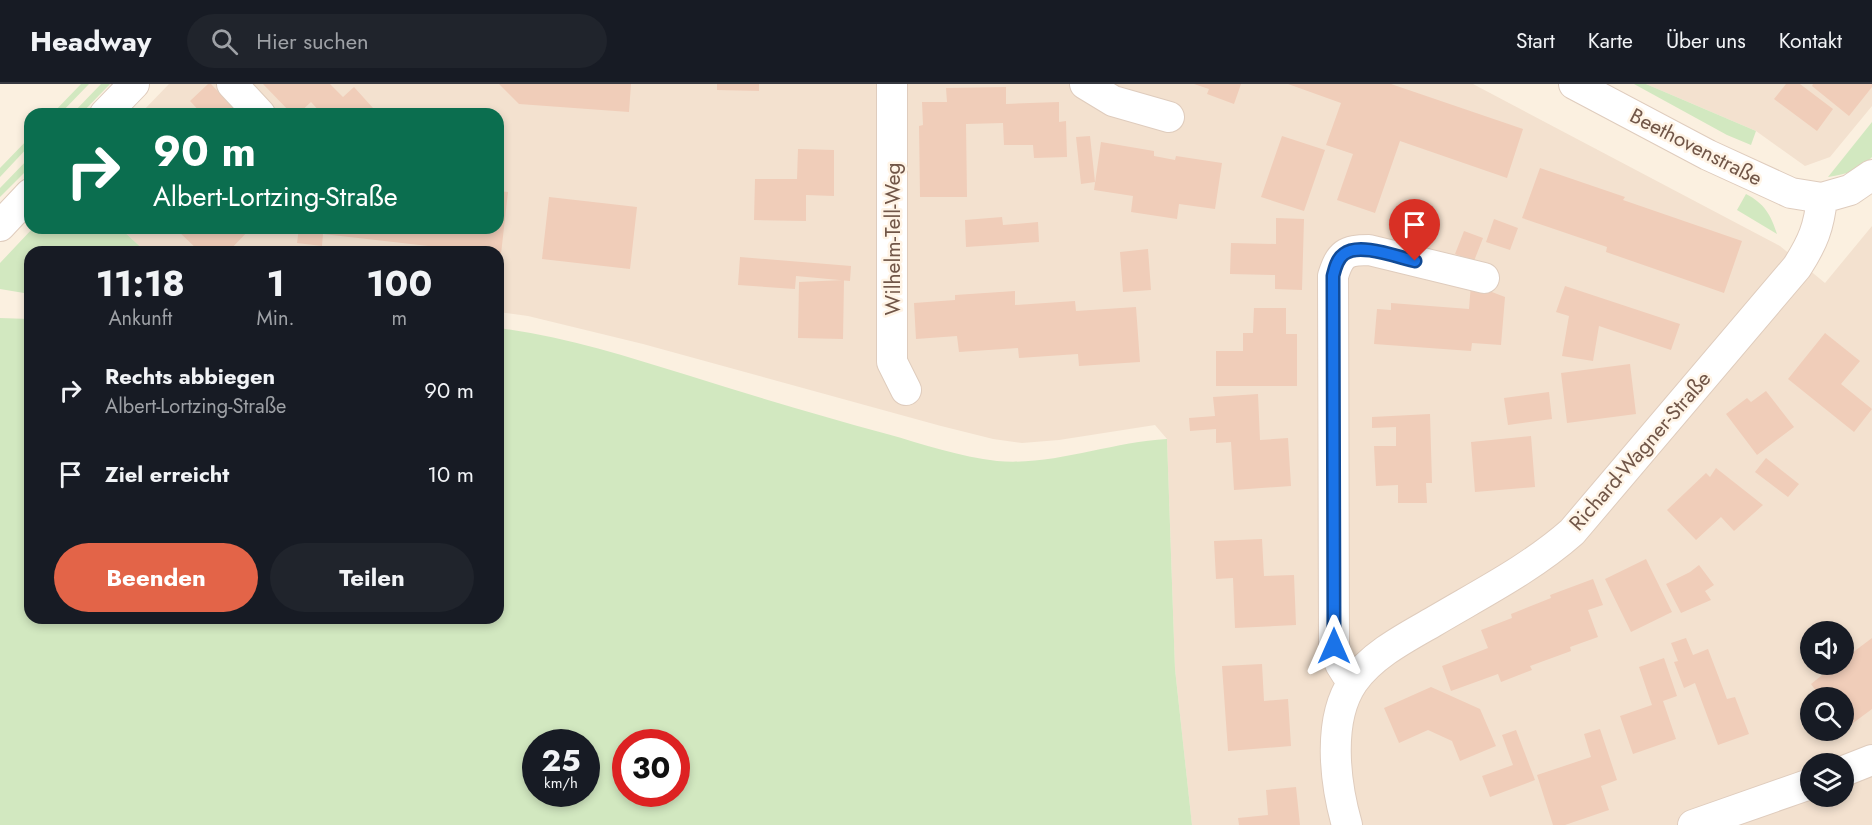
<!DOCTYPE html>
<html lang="de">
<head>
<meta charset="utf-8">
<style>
  body { margin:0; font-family:Jost,sans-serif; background:#20242c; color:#f1f3f6; height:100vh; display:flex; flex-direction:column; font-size:22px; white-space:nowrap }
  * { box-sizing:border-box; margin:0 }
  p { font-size:20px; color:#9ea1a6 }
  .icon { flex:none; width:33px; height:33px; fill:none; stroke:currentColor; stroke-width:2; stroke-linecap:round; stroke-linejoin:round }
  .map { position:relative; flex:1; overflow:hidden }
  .drawer { position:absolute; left:24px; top:162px; width:480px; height:378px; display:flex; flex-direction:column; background:#171b24; border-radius:18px; box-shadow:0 3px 9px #0003 }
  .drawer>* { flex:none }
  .top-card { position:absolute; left:24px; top:24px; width:480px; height:126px; border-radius:18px; box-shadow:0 3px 9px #0003; background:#0b6e4f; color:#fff; overflow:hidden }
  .controls { position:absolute; left:1800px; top:537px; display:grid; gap:12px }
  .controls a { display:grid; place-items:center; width:54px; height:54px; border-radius:50%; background:#171b24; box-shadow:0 3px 9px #0003; font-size:30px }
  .speed { position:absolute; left:522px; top:645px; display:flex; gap:12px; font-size:30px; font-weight:700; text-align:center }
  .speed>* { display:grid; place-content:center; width:78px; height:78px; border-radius:50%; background:#171b24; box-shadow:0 3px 9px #0003; line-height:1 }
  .speed small { font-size:15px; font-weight:400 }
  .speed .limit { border:9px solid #d22; background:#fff; color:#111 }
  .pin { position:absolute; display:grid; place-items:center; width:51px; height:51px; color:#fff; margin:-62px -26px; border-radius:50% 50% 50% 0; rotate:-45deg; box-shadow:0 0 6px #0007 }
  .pin .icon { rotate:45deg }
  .me { position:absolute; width:66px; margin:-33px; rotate:0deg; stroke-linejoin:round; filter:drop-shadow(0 0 4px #0008) }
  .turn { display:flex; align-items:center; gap:21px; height:126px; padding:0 30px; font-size:27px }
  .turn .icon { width:78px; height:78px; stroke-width:2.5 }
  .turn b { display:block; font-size:42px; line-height:51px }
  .eta { display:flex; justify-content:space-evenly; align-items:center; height:102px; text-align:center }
  .eta b { font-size:36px; font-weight:700; line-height:42px }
  .action { display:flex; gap:12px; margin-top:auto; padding:12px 30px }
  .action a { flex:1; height:69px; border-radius:36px; background:#e36448; color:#fff; font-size:24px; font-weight:700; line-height:69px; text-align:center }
  .action a+a { background:#20242c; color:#f1f3f6 }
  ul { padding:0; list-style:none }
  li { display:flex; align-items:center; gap:18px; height:84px; padding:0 30px }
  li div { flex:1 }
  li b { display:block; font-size:22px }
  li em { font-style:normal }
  header { display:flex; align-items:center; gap:36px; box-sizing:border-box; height:84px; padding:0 30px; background:#171b24; border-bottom:2px solid #363941 }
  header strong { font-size:28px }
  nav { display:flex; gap:33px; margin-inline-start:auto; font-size:21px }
  .search { width:420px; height:54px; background:#20242c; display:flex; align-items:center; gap:15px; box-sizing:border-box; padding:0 21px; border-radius:33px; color:#9ea1a6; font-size:22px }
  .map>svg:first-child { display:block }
</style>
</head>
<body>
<header>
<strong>Headway</strong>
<div class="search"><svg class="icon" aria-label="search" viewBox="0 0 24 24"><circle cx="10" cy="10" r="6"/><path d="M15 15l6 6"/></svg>Hier suchen</div>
<nav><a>Start</a><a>Karte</a><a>Über uns</a><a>Kontakt</a></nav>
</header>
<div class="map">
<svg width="1872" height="741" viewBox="0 0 1872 741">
  <rect width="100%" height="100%" fill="#fbf0e0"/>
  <path fill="#f3e1cf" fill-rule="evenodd" d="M169 0H1473L1780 162 1825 199 1872 142V741H1192L1175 585 1167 355 1155 341 1059 356 1022 359 993 355 941 342 643 260 528 232 498 228V168H146L120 144H498V30H140ZM1810 548H1844V580H1810ZM1810 614H1844V646H1810ZM1810 680H1844V712H1810Z
    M1646 0H1872V22L1830 73 1805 82 1756 47Z"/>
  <path fill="#d2e8c0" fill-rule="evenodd" d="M81 0H89L60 30H52Z
    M101 0H110L81 30H72Z
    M1634 0H1646L1756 47 1751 61 1727 51Z
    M1872 38V73C1861 86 1844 91 1828 93Z
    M30 53V61L0 93V84Z
    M30 73V83L0 113V104Z
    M1746 110C1764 119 1771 131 1777 150L1737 126Z
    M33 144H120L146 168H30V210L0 205V179Z
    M0 234 30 235V534H498V244C562 252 625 272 687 291 753 312 820 332 887 350 923 360 960 373 997 377 1054 382 1110 358 1167 355L1175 585 1192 741H0ZM536 658H586V710H536ZM626 658H676V710H626Z"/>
  <path fill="#f0cdb9" d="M208 0H211L239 30H202L190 17Z
    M263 0H330L343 13 354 3 373 24 367 30H322L311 18 298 30H292Z
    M499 0H631L629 28 519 20Z
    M717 0H759V7L717 6Z
    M1194 0H1241L1234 20 1207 10 1209 5Z
    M1288 0H1391L1523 45 1507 94 1400 57 1375 129 1337 116 1353 70 1326 61 1341 19Z
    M1786 0H1800L1833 25 1817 47 1774 15Z
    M1813 0H1872V3L1849 32 1812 2Z
    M1006 3V20L1059 18V38L1066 37 1067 73 1034 74 1033 61H1004L1003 39 966 40 967 113H920L919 42 923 41 922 18H947L946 4Z
    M1090 52 1095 98 1081 100 1076 53Z
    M1282 52 1325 66 1304 127 1261 113Z
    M1101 58 1154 67V72L1175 76 1176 72 1222 79 1215 125 1179 120 1177 135 1131 128 1133 112 1094 106Z
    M798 65 834 66V112L806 111V137L754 136 755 95H797Z
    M1540 84 1625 113 1623 116 1742 157 1724 209 1606 168 1607 163 1522 134Z
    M498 107 508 108 501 170H498V168H481L323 150 322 162 297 159 299 144H498Z
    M549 113 637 123 630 185 542 175Z
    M1002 133 1003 141 1038 138 1039 158 966 163 965 136Z
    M1276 134 1304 135 1302 206 1275 205V191L1230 190 1231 159 1276 160Z
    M1494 135 1518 144 1510 166 1486 158Z
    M175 144H251L228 168H200Z
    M1464 147 1483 154 1474 177 1455 170Z
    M1148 165 1151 206 1123 208 1120 168Z
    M740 173 851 182 850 197 796 192 795 205 738 201Z
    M844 196 843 255 798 254 799 198Z
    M1471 200 1505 213 1501 261 1472 259 1471 267 1374 260 1377 225 1391 226V219L1469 225Z
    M1565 202 1680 240 1671 266 1599 242 1593 277 1562 272 1569 232 1556 228Z
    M1015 207V221L1075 217 1076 227 1136 223 1140 278 1079 282 1078 270 1019 274 1018 264 959 268 957 252 916 255 914 219 955 216V211Z
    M1254 224H1286V250H1297V302H1216V267H1243V249H1253Z
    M1825 249 1860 277 1841 300 1872 325 1854 348 1788 295Z
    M1630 280 1636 330 1567 339 1561 289Z
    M1766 307 1794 343 1757 371 1726 330 1747 314 1751 318Z
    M1549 308 1552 335 1508 341 1504 314Z
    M1258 310 1260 356 1288 354 1291 402 1234 406 1231 358 1216 359V345L1190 347 1189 334 1215 332 1213 313Z
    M1430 330 1432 399H1426L1427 419H1398V401L1376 402 1374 362H1396V343L1372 344V333Z
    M1531 352 1535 403 1475 408 1471 358Z
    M1766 374 1799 400 1788 413 1755 388Z
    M1716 384 1763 421 1734 447 1721 433 1696 456 1667 426 1706 389 1710 393Z
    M1262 455 1264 492 1294 491 1296 541 1235 544 1233 494 1216 495 1214 457Z
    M1646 475 1672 528 1631 548 1605 495Z
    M1699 481 1714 501 1705 507 1711 516 1681 529 1666 500 1690 488Z
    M1593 495 1603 521 1588 526 1598 553 1570 563 1571 567 1530 582 1532 586 1501 598 1498 590 1451 607 1442 582 1488 564 1481 546 1512 534 1511 530 1551 514 1550 511Z
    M1686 554 1693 571 1708 565 1727 615 1735 613 1749 650 1718 661 1695 599 1684 604 1674 578 1678 577 1671 559Z
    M1872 554V625L1845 645 1844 643V614H1821L1811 600 1836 580H1844V575Z
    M1664 574 1677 612 1663 617 1676 655 1633 670 1620 632 1652 621 1639 583Z
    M1262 580 1264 617 1288 615 1291 662 1228 667 1222 582Z
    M1431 603 1480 625 1496 662 1460 677 1452 657 1428 646 1399 659 1384 624Z
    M1600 645 1617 696 1601 702 1609 726 1565 741H1553L1537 691 1591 673 1584 650Z
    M1516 646 1535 696 1490 713 1482 692 1513 681 1502 651Z
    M1296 703 1300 741H1239L1238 734 1268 731 1266 706Z"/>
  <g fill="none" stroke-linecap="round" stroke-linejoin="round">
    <g stroke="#dfccbd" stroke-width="32">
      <path id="minor" d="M232 0 260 30
        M892 0V278L906 306
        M1085 0 1113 17 1169 33
        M1574 0 1708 71 1791 109 1822 114 1850 106 1872 91
        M105 30 134 0
        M0 142 30 110
        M1353 598C1343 587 1337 577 1334 563L1333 192C1340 170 1345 166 1369 166L1484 194
        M1844 687 1872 676
        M1347 741C1335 699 1327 636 1353 598 1372 571 1405 554 1433 538 1480 510 1530 485 1572 448L1797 183C1813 158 1819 143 1822 114
        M1693 741 1810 700"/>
    </g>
    <use href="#minor" stroke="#fff" stroke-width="30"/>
  </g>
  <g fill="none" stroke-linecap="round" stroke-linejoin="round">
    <g stroke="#114b97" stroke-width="15">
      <path id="route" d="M1334 562 1333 192C1335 184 1337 175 1344 170 1359 158 1397 173 1415 177"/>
    </g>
    <use href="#route" stroke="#1a73e8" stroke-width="10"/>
  </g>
  <g text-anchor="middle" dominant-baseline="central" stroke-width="5" stroke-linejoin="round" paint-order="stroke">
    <g font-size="21" fill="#715648" stroke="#fff4e6">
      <text transform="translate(1696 63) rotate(27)">Beethovenstraße</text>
      <text transform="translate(893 155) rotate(-90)">Wilhelm-Tell-Weg</text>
      <text transform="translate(1640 367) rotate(-49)">Richard-Wagner-Straße</text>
    </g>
  </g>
</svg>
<div class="controls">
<a><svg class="icon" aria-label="sound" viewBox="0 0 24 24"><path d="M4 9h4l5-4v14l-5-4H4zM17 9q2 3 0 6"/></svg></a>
<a><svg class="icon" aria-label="search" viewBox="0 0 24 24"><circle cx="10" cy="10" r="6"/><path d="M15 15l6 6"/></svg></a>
<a><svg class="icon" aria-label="layers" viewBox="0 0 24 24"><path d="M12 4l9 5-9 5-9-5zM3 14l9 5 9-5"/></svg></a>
</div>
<div class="speed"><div>25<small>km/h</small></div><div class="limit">30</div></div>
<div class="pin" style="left:1415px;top:177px;background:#d93025"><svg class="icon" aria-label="arrive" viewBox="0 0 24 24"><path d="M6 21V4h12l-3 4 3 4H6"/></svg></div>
<svg class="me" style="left:1334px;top:562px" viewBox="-20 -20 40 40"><path d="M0-17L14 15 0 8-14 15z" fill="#1a73e8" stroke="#fff" stroke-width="4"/></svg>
<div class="top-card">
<div class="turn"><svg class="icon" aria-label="right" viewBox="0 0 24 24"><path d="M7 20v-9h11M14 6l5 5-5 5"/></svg><div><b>90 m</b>Albert-Lortzing-Straße</div></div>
</div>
<section class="drawer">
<div class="eta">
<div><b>11:18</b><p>Ankunft</p></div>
<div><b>1</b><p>Min.</p></div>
<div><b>100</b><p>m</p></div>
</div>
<ul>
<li><svg class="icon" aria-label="right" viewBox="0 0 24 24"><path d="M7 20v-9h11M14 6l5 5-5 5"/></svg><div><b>Rechts abbiegen</b><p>Albert-Lortzing-Straße</p></div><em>90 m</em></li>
<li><svg class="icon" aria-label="arrive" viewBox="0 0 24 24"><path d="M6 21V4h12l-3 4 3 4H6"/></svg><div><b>Ziel erreicht</b></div><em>10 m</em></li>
</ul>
<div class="action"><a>Beenden</a><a>Teilen</a></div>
</section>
</div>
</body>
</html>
